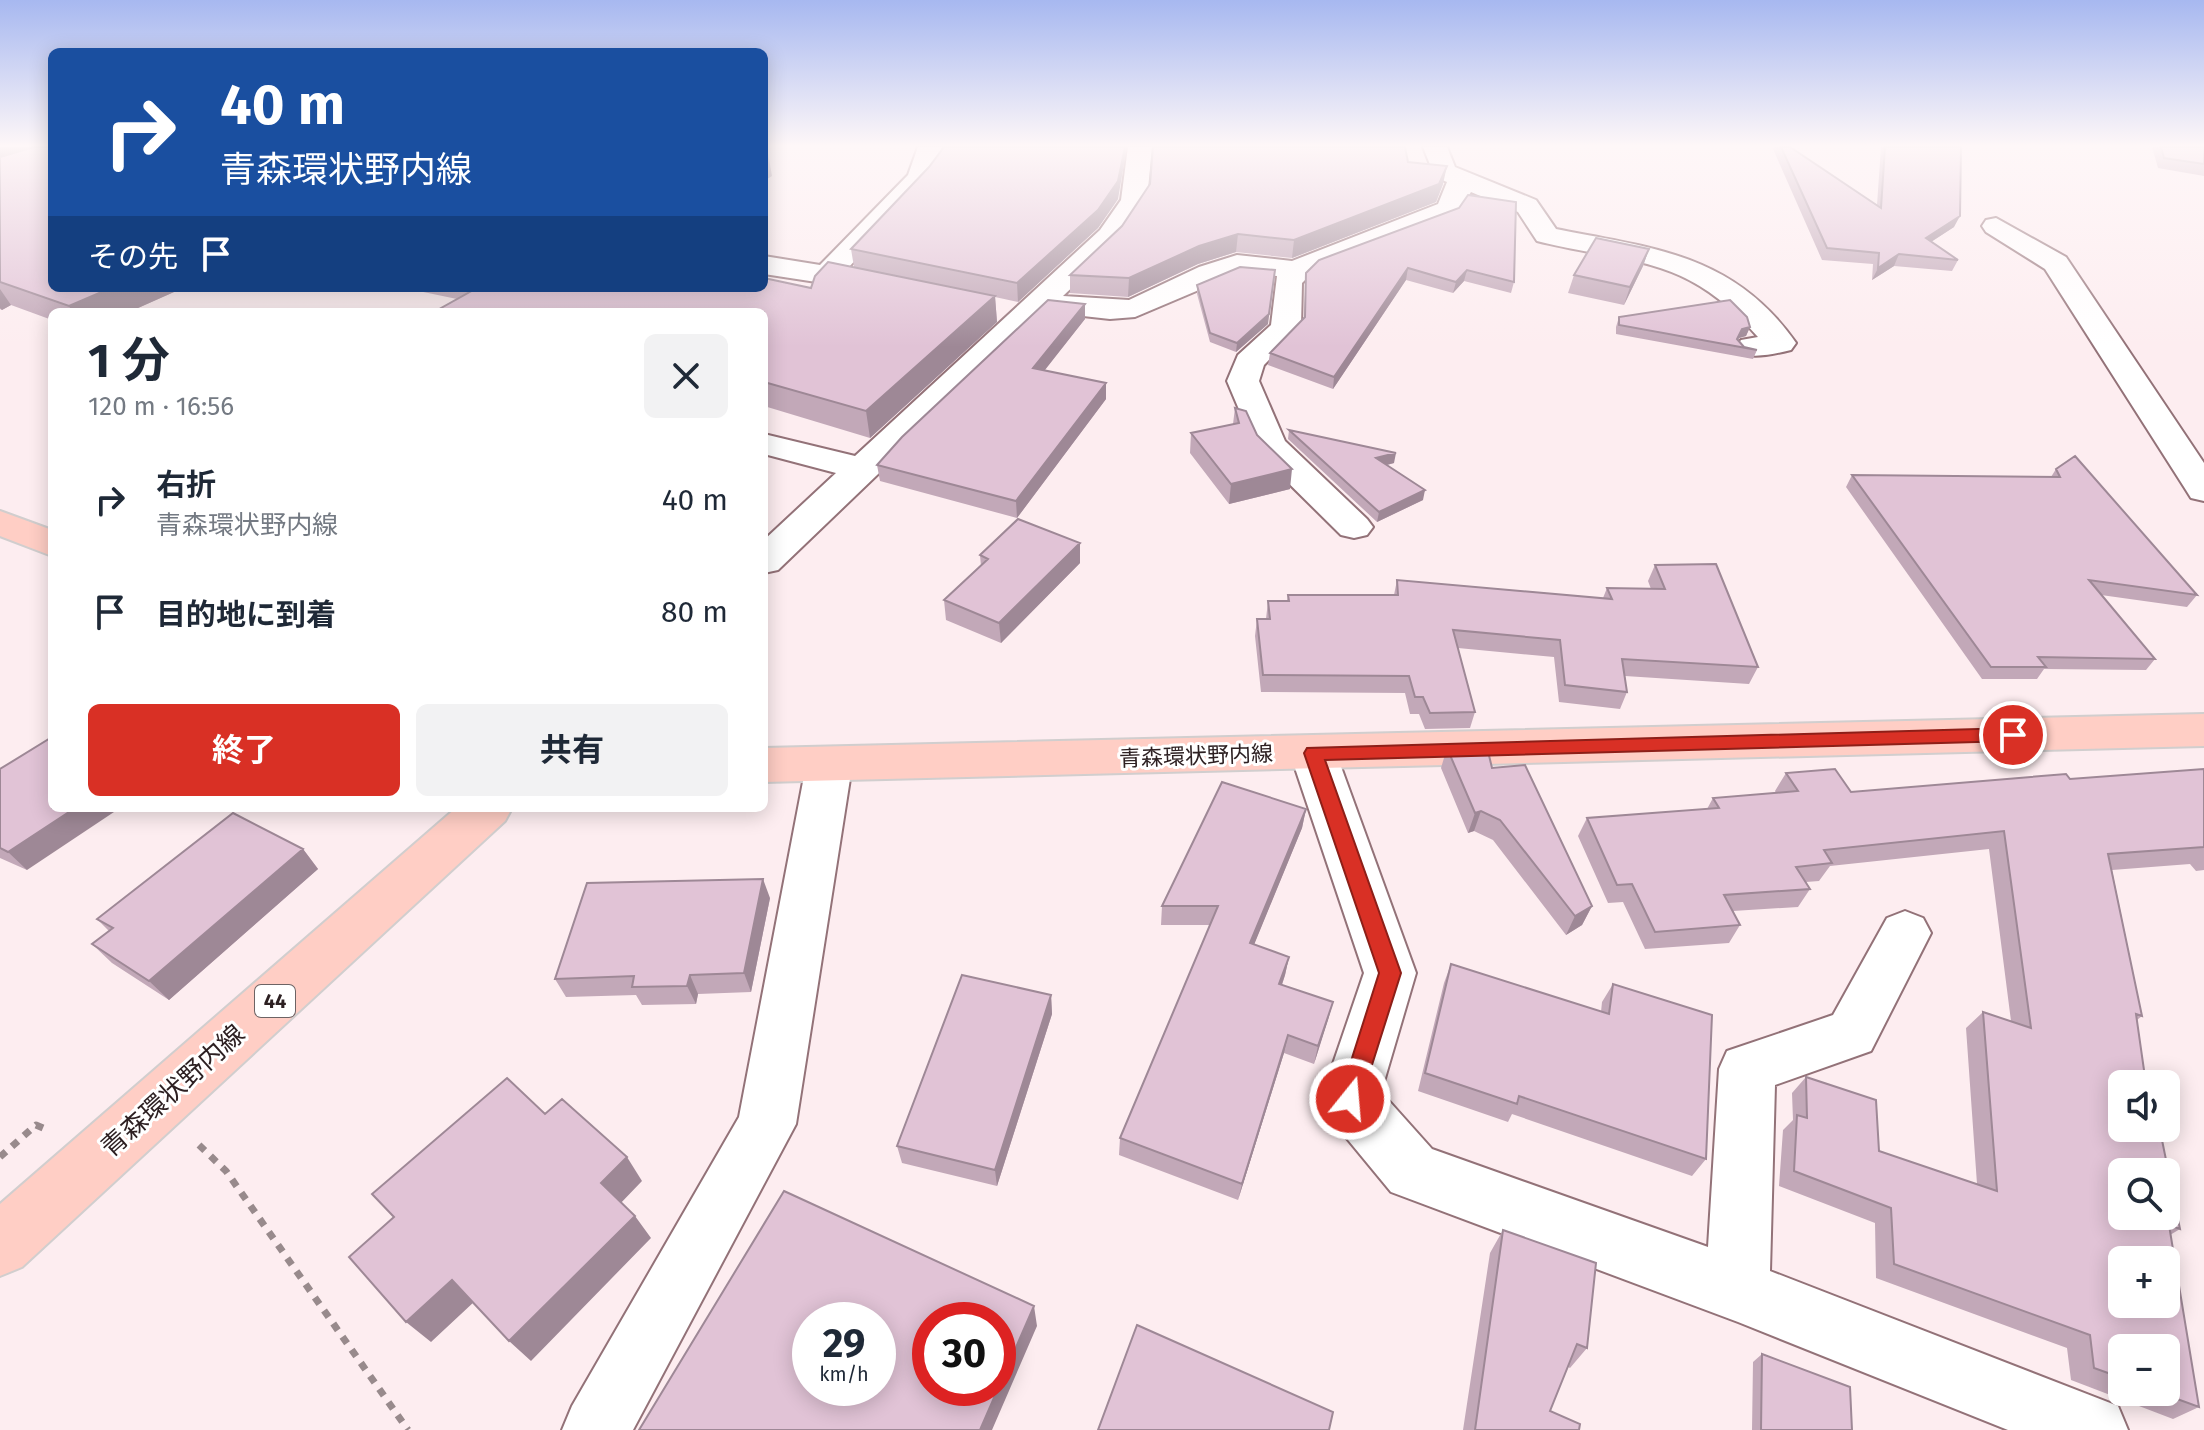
<!DOCTYPE html>
<html lang="ja">
<head>
<meta charset="utf-8">
<style>
  body { margin:0; font-family:"Fira Sans","Noto Sans JP",sans-serif; background:#f2f2f3; color:#1f2937; height:100vh; display:flex; flex-direction:column; font-size:30px; white-space:nowrap }
  * { box-sizing:border-box; margin:0 }
  p { font-size:26px; color:#747a83 }
  .icon { flex:none; width:44px; height:44px; fill:none; stroke:currentColor; stroke-width:2; stroke-linecap:round; stroke-linejoin:round }
  .map { position:relative; flex:1; overflow:hidden }
  .side { position:absolute; left:48px; top:308px; width:720px; height:504px; display:flex; flex-direction:column; background:#fff; border-radius:12px; box-shadow:0 4px 20px #0003 }
  .side>* { flex:none }
  .guide { position:absolute; left:48px; top:48px; width:720px; height:244px; border-radius:12px; box-shadow:0 4px 20px #0003; background:#1a4fa0; color:#fff; overflow:hidden }
  .fabs { position:absolute; left:2108px; top:1070px; display:grid; gap:16px }
  .fabs a { display:grid; place-items:center; width:72px; height:72px; border-radius:12px; background:#fff; box-shadow:0 4px 20px #0003; font-size:40px }
  .speed { position:absolute; left:792px; top:1302px; display:flex; gap:16px; font-size:40px; font-weight:700; text-align:center }
  .speed>* { display:grid; place-content:center; width:104px; height:104px; border-radius:50%; background:#fff; box-shadow:0 4px 20px #0003; line-height:1 }
  .speed small { font-size:20px; font-weight:400 }
  .speed .limit { border:12px solid #d22; background:#fff; color:#111 }
  .pin { position:absolute; display:grid; place-items:center; width:68px; height:68px; color:#fff; margin:-34px; border:4px solid #fff; border-radius:50%; box-shadow:0 2px 8px #0007 }
  .me { position:absolute; width:88px; margin:-44px; rotate:17deg; stroke-linejoin:round; filter:drop-shadow(0 0 6px #0008) }
  .turn { display:flex; align-items:center; gap:28px; height:168px; padding:0 40px; font-size:36px }
  .turn .icon { width:104px; height:104px; stroke-width:2.5 }
  .turn b { display:block; font-size:56px; line-height:68px }
  .then { display:flex; align-items:center; height:76px; padding:0 40px; background:#0003; gap:16px; font-size:30px }
  .round { display:grid; place-items:center; flex:none; width:84px; height:84px; border-radius:12px; background:#f2f2f3 }
  .summary { display:flex; align-items:center; justify-content:space-between; height:136px; padding:0 40px }
  h1 { font-size:48px; font-weight:700; line-height:60px }
  .primary-button { display:flex; gap:16px; margin-top:auto; padding:16px 40px }
  .primary-button a { flex:1; height:92px; border-radius:12px; background:#d93025; color:#fff; font-size:32px; font-weight:700; line-height:92px; text-align:center }
  .primary-button a+a { background:#f2f2f3; color:#1f2937 }
  ul { padding:0; list-style:none }
  li { display:flex; align-items:center; gap:24px; height:112px; padding:0 40px }
  li div { flex:1 }
  li b { display:block; font-size:30px }
  li em { font-style:normal }
  .map>svg:first-child { display:block }
</style>
</head>
<body>
<div class="map">
<svg width="2204" height="1430" viewBox="0 0 2204 1430">
  <rect width="100%" height="100%" fill="#fdedf0"/>
  <g fill="none" stroke-linecap="round" stroke-linejoin="round">
    <g stroke="#937278" stroke-width="4">
      <path id="minor" d="M918 147H942L929 182 847 269 885 276 889 282 885 288 875 291 764 274V256L820 265 908 175Z
        M1128 147H1152L1147 200 1120 242 1063 296 1129 300 1199 267 1237 255 1292 261 1438 204 1447 182 1435 177 1423 147H1447L1455 167 1536 200 1556 229C1653 248 1734 254 1796 343L1791 350C1775 354 1757 358 1741 354L1736 347 1741 340 1758 337C1686 254 1634 265 1537 241L1518 212 1471 192 1456 216 1316 269 1302 283 1301 327 1264 365 1259 381 1285 441 1367 519 1373 527 1367 535 1354 538 1341 535 1257 452 1227 381 1238 355 1271 325 1277 276 1239 273 1135 317 1110 319 1047 312 778 570 764 573V540L836 473 764 454V434L855 456 1100 230 1121 200Z
        M1996 218 2066 257 2204 463V501L2191 498 2186 490 2045 269 1986 232 1982 226 1986 220Z
        M1313 736 1329 741 1336 753 1416 973 1381 1092 1432 1149 1708 1247 1719 1069 1727 1051 1833 1015 1887 918 1905 911 1923 918 1931 933 1871 1051 1775 1085 1770 1271 2118 1406 2128 1430H2008L1738 1322 1391 1192 1330 1118 1321 1099 1364 973 1290 753 1297 741Z
        M829 749 845 754 852 766 796 1124 633 1430H562L572 1406 739 1117 806 766 813 754Z"/>
    </g>
    <g stroke="#d1cece" stroke-width="4">
      <path id="major" d="M0 511 52 530V556L0 536Z
        M2204 714V746L764 782V748Z
        M456 808H512L505 821 22 1267 0 1276V1204Z"/>
    </g>
    <path stroke="#988a8c" stroke-width="7" stroke-dasharray="8 8" stroke-linecap="butt" d="M199 1145 226 1171 408 1430
      M0 1157 36 1125 43 1128"/>
    <use href="#minor" fill="#fff" fill-rule="evenodd"/>
    <use href="#major" fill="#ffcec5" fill-rule="evenodd"/>
  </g>
  <path fill="#c2a8b8" fill-rule="evenodd" d="M0 147 52 288H183L129 312H52V320L11 305 2 310 0 309Z
    M1774 147H1790L1877 205 1881 147H1961L1954 227 1931 242 1958 260 1952 271 1894 266 1872 280 1873 264 1822 260 1773 149Z
    M2152 147H2204V176L2158 168Z
    M1408 162 1443 184 1436 202 1292 258 1236 252 1198 264 1128 297 1070 293V275L1122 226 1150 184Z
    M1118 199 1098 228 1018 302 995 297 997 322 870 438 764 406V312L457 299 404 288H811L854 267 851 249Z
    M1459 208 1514 282 1511 293 1464 281 1453 293 1406 280 1333 389 1268 365 1270 353 1304 318 1306 273Z
    M1649 249 1643 266 1624 305 1568 293 1574 275Z
    M1197 285 1268 324 1236 352 1210 342 1197 294Z
    M1085 304V319L1044 370 1106 383V399L1017 518 880 481 877 465Z
    M1619 317 1750 327 1746 336 1739 338 1738 340 1744 347 1757 350 1753 359 1616 334V327Z
    M1235 408 1257 435 1290 489 1229 504 1190 453 1191 433 1233 424Z
    M1289 430 1394 463 1387 465 1423 500 1377 522 1288 439Z
    M2056 469 2197 595 2187 607 2101 595 2155 659 2146 670 2044 669 2037 679H1982L1846 487 1852 475 2051 477Z
    M1080 543V563L1001 643 946 620 944 600 981 566 980 555Z
    M1655 565 1758 667 1749 684 1625 676 1627 692 1620 709 1559 702 1554 657 1458 648 1475 712 1470 728 1425 729 1419 714H1410L1405 693 1261 692 1255 636 1257 619H1266L1268 601H1287L1288 595H1394L1397 580 1603 598 1607 588 1651 589 1648 581Z
    M1447 748 1492 768 1592 906 1582 925 1566 935 1493 840 1474 831 1468 833 1441 768Z
    M0 769 27 870 0 858Z
    M2204 769V870L2196 871 2190 864 2112 870 2142 1016 2137 1020 2154 1137 2180 1229 2170 1235 2199 1407 2173 1419 2071 1380 2067 1348 1876 1278 1875 1223 1779 1186 1783 1130 1793 1120 1792 1093 1806 1077 1879 1151 1977 1184 1966 1028 1983 1012 2011 1021 1989 849 1830 866 1819 881 1806 882 1810 889 1798 907 1733 911 1740 925 1729 943 1645 949 1623 902 1608 903 1578 836 1587 818 1707 809 1713 798 1776 793 1775 791 1786 773 1851 792 2070 779ZM2122 1348 2166 1392H2122Z
    M1306 809 1302 828 1254 944 1289 957 1285 975 1282 985 1333 1002 1314 1064 1284 1053 1238 1200 1119 1155 1120 1138 1210 925H1161L1162 906Z
    M303 849 318 869 169 1000 112 963 92 944 109 931 97 919Z
    M770 898 751 992 698 994 696 1004 642 1005 636 995 566 997 555 979Z
    M1451 964 1601 1012 1602 1002 1613 984 1706 1159 1692 1176 1512 1114 1508 1122 1418 1091 1444 983Z
    M1051 995 1052 1014 997 1186 902 1163 897 1146Z
    M1503 1230 1587 1348 1570 1368 1568 1367 1550 1411 1579 1430H1463L1490 1253Z
    M1762 1354 1852 1430H1752L1753 1362Z"/>
  <path fill="#9e8896" d="M0 147H52L0 163Z
    M1125 147H1127L1118 199 1098 228 1018 302 1017 283Z
    M768 153 772 176 764 181V155Z
    M1447 166 1443 184 1436 202 1292 258 1294 240Z
    M1960 216 1954 227 1920 249 1926 238Z
    M1238 234 1236 252 1198 264 1128 297 1129 278 1199 246Z
    M1649 249 1643 266 1624 305 1630 287Z
    M1899 254 1894 266 1872 280 1878 268Z
    M1408 268 1406 280 1333 389 1334 377Z
    M1275 270 1268 324 1236 352 1237 343Z
    M1467 270 1464 281 1453 293 1456 282Z
    M111 288H183L129 312H72L69 306Z
    M0 289 11 305 2 310 0 308Z
    M995 296 997 322 870 438 866 411Z
    M1085 304V319L1034 384 1033 368Z
    M1750 327 1746 336 1739 338 1734 349 1742 329Z
    M1106 383V399L1017 518 1016 501Z
    M1396 453 1394 463 1374 468 1376 458Z
    M1292 469 1290 489 1229 504 1231 484Z
    M1425 490 1423 500 1377 522 1379 512Z
    M1080 543V563L1001 643 999 623Z
    M75 808H120L27 870 8 852Z
    M1306 809 1302 828 1247 962 1250 943Z
    M1481 811 1474 831 1468 833 1475 813Z
    M303 849 318 869 169 1000 149 981Z
    M763 879 770 898 751 992 744 973Z
    M1592 906 1582 925 1566 935 1575 916Z
    M1289 957 1285 975 1276 1002 1279 984Z
    M690 975 698 994 696 1004 687 986Z
    M1051 995 1052 1014 997 1186 995 1170Z
    M1333 1002 1328 1020 1314 1064 1318 1046Z
    M1288 1035 1284 1053 1238 1200 1242 1184Z
    M627 1157 642 1181 617 1207 601 1183Z
    M635 1216 651 1238 531 1361 509 1341Z
    M452 1280 475 1301 431 1342 406 1322Z
    M1034 1306 1037 1326 992 1430H980Z"/>
  <path fill="#e1c3d6" stroke="#9e8896" stroke-width="2" fill-rule="evenodd" d="M34 147H52V288H111L69 306 0 282V157Z
    M944 147H1125L1118 181 1098 210 1017 283 851 249 929 167Z
    M1153 147H1405L1408 162 1447 166 1439 184 1294 240 1238 234 1199 246 1129 278 1070 275 1122 226 1150 184Z
    M1781 147H1790L1881 208 1885 147H1961L1960 216 1926 238 1958 260 1899 254 1878 268 1879 253 1827 248Z
    M2161 147H2204V164L2164 158Z
    M1468 195 1516 202 1514 282 1467 270 1456 282 1408 268 1334 377 1270 353 1305 317 1306 273 1319 260 1459 208Z
    M1596 238 1649 249 1630 287 1574 275Z
    M828 262 995 296 866 411 764 382V312H434L477 288H764V278L811 288 815 276Z
    M1240 267 1275 270 1269 314 1237 343 1210 333 1197 285Z
    M1048 300 1085 304 1033 368 1106 383 1016 501 877 465 902 437Z
    M1730 300 1747 317 1750 327 1742 329 1737 339 1744 347 1757 350 1619 325V317Z
    M1235 408 1246 411 1257 435 1292 469 1231 484 1191 433 1239 423Z
    M1289 430 1396 453 1376 458 1425 490 1379 512Z
    M2075 456 2197 595 2089 580 2155 659 2038 657 2046 667H1991L1852 475 2060 477 2056 469Z
    M1018 519 1080 543 999 623 944 600 988 559 980 555Z
    M1716 564 1758 667 1622 659 1627 692 1565 685 1560 640 1453 630 1475 712 1430 713 1423 697H1415L1409 676 1263 675 1257 619H1270L1268 601H1289L1288 595H1398L1397 580 1612 599 1607 588 1665 589 1655 565Z
    M52 737V808H75L8 852 0 848V769Z
    M1487 747 1492 768 1525 765 1592 906 1575 916 1500 820 1481 811 1475 813 1447 748Z
    M1835 769 1851 792 2066 774 2070 779 2204 769V847L2108 854 2142 1016 2136 1014 2146 1084H2122V1128H2152L2154 1137 2162 1140 2180 1229 2169 1225 2199 1407 2158 1392H2166V1348H2122V1378L2094 1368 2090 1335 1894 1264 1891 1208 1794 1171 1797 1115 1807 1118 1806 1077 1876 1100 1879 1151 1997 1191 1983 1012 2031 1028 2004 831 1824 850 1832 863 1796 867 1810 889 1724 895 1740 925 1655 932 1632 884 1617 885 1587 818 1719 808 1713 798 1798 791 1786 773ZM2122 1172H2166V1216H2122ZM2122 1260H2166V1304H2122Z
    M1222 782 1306 809 1250 943 1289 957 1279 984 1333 1002 1318 1046 1288 1035 1242 1184 1120 1138 1218 906H1162Z
    M233 813 303 849 149 981 92 944 113 928 97 919Z
    M763 879 744 973 690 975 687 986 632 987 634 976 555 979 587 883Z
    M1451 964 1609 1014 1613 984 1712 1015 1706 1159 1519 1096 1517 1104 1425 1073Z
    M962 975 1051 995 995 1170 897 1146Z
    M507 1078 545 1114 562 1099 627 1157 601 1183 635 1216 509 1341 452 1280 406 1322 349 1257 394 1217 372 1194Z
    M784 1191 1034 1306 980 1430H639ZM810 1320H878V1388H810ZM930 1320H998V1388H930Z
    M1503 1230 1596 1263 1587 1348 1577 1344 1550 1411 1580 1424 1579 1430H1475Z
    M1137 1325 1333 1412 1329 1430H1098Z
    M1762 1354 1850 1387 1852 1430H1761Z"/>
  <linearGradient id="sky" x2="0" y2="1"><stop stop-color="#a7b8f0"/><stop offset="0.42" stop-color="#fef7f8"/><stop offset="1" stop-color="#fef7f8" stop-opacity="0"/></linearGradient>
  <rect width="2204" height="347" fill="url(#sky)"/>
  <path fill="#d93025" stroke="#8d1f18" stroke-width="2" d="M2013 728 2022 735 2013 741 1325 760 1401 973 1359 1106 1350 1110 1342 1106 1339 1099 1379 973 1304 753 1307 748Z"/>
  <g text-anchor="middle" dominant-baseline="central" stroke-width="6" stroke-linejoin="round" paint-order="stroke">
    <rect fill="#fff" stroke="#6c6364" stroke-width="2" x="255" y="985" width="40" height="32" rx="6"/>
    <g font-size="20" font-weight="bold" fill="#2d2022">
      <text x="275" y="1001">44</text>
    </g>
    <g font-size="22" fill="#2d2022" stroke="#fff">
      <text transform="translate(1196 756) rotate(-2)">青森環状野内線</text>
    </g>
    <g font-size="26" fill="#2d2022" stroke="#fff">
      <text transform="translate(173 1091) rotate(-42)">青森環状野内線</text>
    </g>
  </g>
</svg>
<div class="fabs">
<a><svg class="icon" aria-label="sound" viewBox="0 0 24 24"><path d="M4 9h4l5-4v14l-5-4H4zM17 9q2 3 0 6"/></svg></a>
<a><svg class="icon" aria-label="search" viewBox="0 0 24 24"><circle cx="10" cy="10" r="6"/><path d="M15 15l6 6"/></svg></a>
<a>+</a>
<a>−</a>
</div>
<div class="speed"><div>29<small>km/h</small></div><div class="limit">30</div></div>
<div class="pin" style="left:2013px;top:735px;background:#d93025"><svg class="icon" aria-label="arrive" viewBox="0 0 24 24"><path d="M6 21V4h12l-3 4 3 4H6"/></svg></div>
<svg class="me" style="left:1350px;top:1099px" viewBox="-20 -20 40 40"><circle r="17" fill="#d93025" stroke="#fff" stroke-width="3"/><path d="M0-11L8 9 0 5-8 9z" fill="#fff"/></svg>
<div class="guide">
<div class="turn"><svg class="icon" aria-label="right" viewBox="0 0 24 24"><path d="M7 20v-9h11M14 6l5 5-5 5"/></svg><div><b>40 m</b>青森環状野内線</div></div>
<div class="then">その先<svg class="icon" aria-label="arrive" viewBox="0 0 24 24"><path d="M6 21V4h12l-3 4 3 4H6"/></svg></div>
</div>
<section class="side">
<div class="summary"><div><h1>1 分</h1><p>120 m · 16:56</p></div><a class="round"><svg class="icon" aria-label="close" viewBox="0 0 24 24"><path d="M6 6l12 12M18 6L6 18"/></svg></a></div>
<ul>
<li><svg class="icon" aria-label="right" viewBox="0 0 24 24"><path d="M7 20v-9h11M14 6l5 5-5 5"/></svg><div><b>右折</b><p>青森環状野内線</p></div><em>40 m</em></li>
<li><svg class="icon" aria-label="arrive" viewBox="0 0 24 24"><path d="M6 21V4h12l-3 4 3 4H6"/></svg><div><b>目的地に到着</b></div><em>80 m</em></li>
</ul>
<div class="primary-button"><a>終了</a><a>共有</a></div>
</section>
</div>
</body>
</html>
